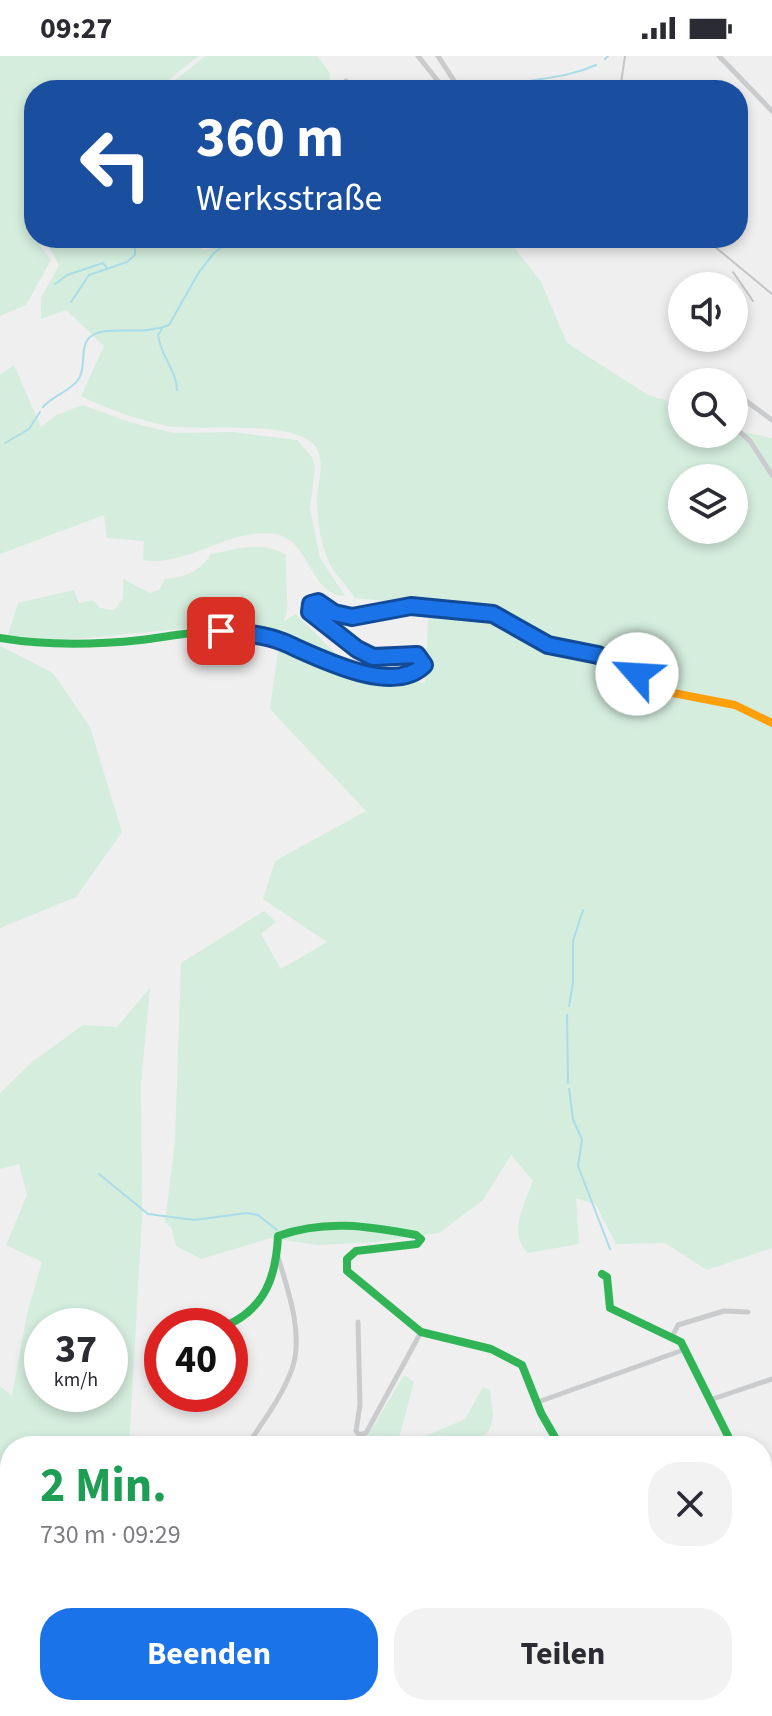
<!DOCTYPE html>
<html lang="de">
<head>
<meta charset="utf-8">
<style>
  body { margin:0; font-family:"Source Sans 3",sans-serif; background:#f2f2f3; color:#2b2b33; height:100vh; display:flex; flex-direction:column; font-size:30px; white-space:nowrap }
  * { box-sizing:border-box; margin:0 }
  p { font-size:26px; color:#7c7c81 }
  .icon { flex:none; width:44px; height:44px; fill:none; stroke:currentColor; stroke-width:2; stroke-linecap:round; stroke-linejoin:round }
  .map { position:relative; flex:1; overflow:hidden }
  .panel { position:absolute; left:0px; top:1380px; width:772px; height:280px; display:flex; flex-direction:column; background:#fff; border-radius:32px 32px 0 0; box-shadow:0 4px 12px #0003 }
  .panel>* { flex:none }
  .hud { position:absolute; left:24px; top:24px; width:724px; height:168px; border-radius:32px; box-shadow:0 4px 12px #0003; background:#1a4fa0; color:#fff; overflow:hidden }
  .fabs { position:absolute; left:668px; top:216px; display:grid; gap:16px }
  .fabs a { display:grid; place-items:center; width:80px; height:80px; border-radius:50%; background:#fff; box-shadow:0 4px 12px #0003; font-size:40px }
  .speed { position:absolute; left:24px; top:1252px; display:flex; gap:16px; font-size:40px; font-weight:700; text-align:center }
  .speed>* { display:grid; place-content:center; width:104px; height:104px; border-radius:50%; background:#fff; box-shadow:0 4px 12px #0003; line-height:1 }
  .speed small { font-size:20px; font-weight:400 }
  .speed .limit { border:12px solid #d22; background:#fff; color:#111 }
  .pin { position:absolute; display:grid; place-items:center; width:68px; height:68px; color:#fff; margin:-34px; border-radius:16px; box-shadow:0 4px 12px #0006 }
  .me { position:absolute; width:88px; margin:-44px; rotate:296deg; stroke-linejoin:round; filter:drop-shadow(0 0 6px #0008) }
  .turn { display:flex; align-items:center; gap:28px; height:168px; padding:0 40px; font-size:36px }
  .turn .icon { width:104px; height:104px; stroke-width:2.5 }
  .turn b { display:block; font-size:56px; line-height:68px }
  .round { display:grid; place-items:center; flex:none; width:84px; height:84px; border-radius:32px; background:#f2f2f3 }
  .overview { display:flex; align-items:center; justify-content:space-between; height:136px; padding:0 40px }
  h1 { font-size:48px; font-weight:700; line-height:60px; color:#1e9e55 }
  .button { display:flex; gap:16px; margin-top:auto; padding:16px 40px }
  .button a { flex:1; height:92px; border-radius:32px; background:#1a73e8; color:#fff; font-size:32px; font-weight:700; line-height:92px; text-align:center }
  .button a+a { background:#f2f2f3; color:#2b2b33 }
  .status { display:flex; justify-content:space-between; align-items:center; height:56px; padding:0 40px; background:#fff; direction:ltr }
  .status svg { height:22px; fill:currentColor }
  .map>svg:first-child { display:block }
</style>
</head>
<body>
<div class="status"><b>09:27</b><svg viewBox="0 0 49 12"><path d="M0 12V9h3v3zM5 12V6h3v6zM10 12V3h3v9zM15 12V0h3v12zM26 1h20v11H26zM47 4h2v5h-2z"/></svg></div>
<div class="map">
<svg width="772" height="1660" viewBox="0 0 772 1660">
  <rect width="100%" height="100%" fill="#efefef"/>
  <path fill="#d4eddd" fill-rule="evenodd" d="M0 0H199L155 34H34V160L29 166 34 182 51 204 26 249 0 260Z
    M205 0H317L330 17 329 30 332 34H163Z
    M44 182H202V194L234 189 252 182H507L541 226 567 287 648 339 682 349V378H734V374L772 382V1192L707 1214 665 1187 616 1188 596 1149 576 1142 579 1188 528 1197C507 1177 525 1148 533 1125L511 1099 483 1144 439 1177 375 1186 317 1189 271 1182 201 1203 176 1190 171 1171 165 1166 175 1085 181 907 264 855 276 866 261 878 281 913 327 886 263 843 275 805 366 755 270 653 280 581 277 579 237 571H201L56 585 8 579 18 547 74 534 79 547 93 544 100 552 114 554 123 542V523L150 537 159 534 165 523C185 521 201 515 211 498 237 493 263 484 286 499 284 518 291 551 284 565L296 558 356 618 425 627 429 549 355 542C349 533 342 526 336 518 322 499 318 471 317 448 316 431 326 409 317 393 298 361 201 376 168 370 137 364 110 354 81 340L104 290 66 254 41 263V242L59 209ZM682 422H734V474H682Z
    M14 309 41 371 56 359 83 349 129 366 174 377 233 376 297 384 312 401 315 412 310 452 320 502 345 540C310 540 310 483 275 478 229 471 187 512 143 504L144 485 107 482 104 459 0 498V319Z
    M0 590 53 617 90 671 122 776 76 841 0 872Z
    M150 932 141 1027 142 1162 129 1390H10V1650H108L107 1660H0V1330L12 1340 27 1258 42 1206 6 1189 27 1139 19 1108 0 1113V1037L32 1006 83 969 117 971ZM42 1270H110V1338H42Z
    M404 1319 414 1326 399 1382 414 1385 465 1363 483 1331 490 1334 493 1360 491 1370 488 1376 470 1390H356L367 1381Z"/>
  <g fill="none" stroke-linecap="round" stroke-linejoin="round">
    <path stroke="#aadde9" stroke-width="2" d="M605 3 608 0
      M492 34C529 21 560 25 596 9
      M55 228 67 219 103 207 107 212
      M71 246 89 219 127 206 135 199V190L145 182
      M162 273 158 279C160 299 177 315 177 334
      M43 351C52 340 69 336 78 324 90 307 72 279 106 275 129 273 147 278 169 269L199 216 214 197 234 182
      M5 387 29 373 40 356
      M569 950 573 927V885L583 854
      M567 959 568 1027
      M569 1033 573 1063 582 1084 578 1110 610 1193
      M99 1118 148 1158 194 1164 247 1157 258 1159 277 1174
      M0 1611 10 1613
      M190 1650 220 1656 253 1650"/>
  </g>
  <path fill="#d8d8d9" stroke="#e0e1e2" stroke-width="2" d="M418 1650H495L497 1660H376V1657Z"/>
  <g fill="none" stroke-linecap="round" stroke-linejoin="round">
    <path stroke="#c9cbcd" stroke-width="5" d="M418 0 445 34
      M438 0 460 34
      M719 0 772 55
      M346 25 360 34
      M734 336 772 364
      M734 371 750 385 772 419
      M358 1266 360 1349 356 1375 359 1379 366 1377 421 1276
      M673 1279 678 1269 724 1255 748 1256
      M710 1344 772 1323
      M538 1346 686 1293
      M247 1390C263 1365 282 1341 292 1313 304 1279 288 1234 278 1201
      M762 1487 772 1503
      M156 1650 157 1660
      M521 1659 534 1650
      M253 1660 258 1650
      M764 1660 772 1651"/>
    <path stroke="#30b455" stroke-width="8" d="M0 582C47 590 94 589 141 584 181 579 223 569 263 579 315 592 371 643 424 609L417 599 373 601 350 588
      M602 1218 607 1221 610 1252 681 1286 733 1390
      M225 1270C265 1253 276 1221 278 1180 325 1163 368 1170 416 1179L421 1183 417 1188 356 1195 347 1203V1215L421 1276 491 1293 522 1309 541 1357 560 1390"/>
    <path stroke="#ff9f0a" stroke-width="8" d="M350 588 310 556 311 548 318 546 332 554 354 559 420 550 491 558 556 591 607 603 668 636 735 649 772 667
      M285 1660 296 1650"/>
    <path stroke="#e5322d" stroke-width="8" d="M762 1427 772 1423"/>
    <path stroke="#c4c5c7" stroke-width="2" d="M620 34 625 0
      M708 185 772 238
      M733 216 753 245"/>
  </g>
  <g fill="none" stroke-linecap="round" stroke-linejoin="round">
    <g stroke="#114b97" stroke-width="20">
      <path id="route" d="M221 575C242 577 263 578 283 586 316 600 392 641 424 609L417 599 373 601 357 593 310 556 311 548 318 546 334 557 352 561 411 550 493 558 548 589 598 599 637 618"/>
    </g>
    <use href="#route" stroke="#1a73e8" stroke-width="14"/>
  </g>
</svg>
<div class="fabs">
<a><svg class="icon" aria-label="sound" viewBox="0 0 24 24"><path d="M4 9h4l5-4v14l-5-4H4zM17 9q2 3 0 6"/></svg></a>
<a><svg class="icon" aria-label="search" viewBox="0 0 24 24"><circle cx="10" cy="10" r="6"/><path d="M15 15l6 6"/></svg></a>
<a><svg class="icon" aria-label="layers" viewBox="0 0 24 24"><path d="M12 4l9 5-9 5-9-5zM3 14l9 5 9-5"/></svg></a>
</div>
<div class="speed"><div>37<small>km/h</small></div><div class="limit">40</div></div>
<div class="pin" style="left:221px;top:575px;background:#d93025"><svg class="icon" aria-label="arrive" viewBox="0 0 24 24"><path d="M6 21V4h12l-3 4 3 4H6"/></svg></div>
<svg class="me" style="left:637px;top:618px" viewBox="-20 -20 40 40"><circle r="19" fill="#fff"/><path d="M0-13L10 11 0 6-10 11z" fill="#1a73e8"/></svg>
<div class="hud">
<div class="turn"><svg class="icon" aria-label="left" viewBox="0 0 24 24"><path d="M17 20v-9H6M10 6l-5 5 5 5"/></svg><div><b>360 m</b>Werksstraße</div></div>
</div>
<section class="panel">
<div class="overview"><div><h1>2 Min.</h1><p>730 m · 09:29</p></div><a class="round"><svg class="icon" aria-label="close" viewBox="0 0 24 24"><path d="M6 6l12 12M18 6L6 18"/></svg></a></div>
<div class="button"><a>Beenden</a><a>Teilen</a></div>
</section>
</div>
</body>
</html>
